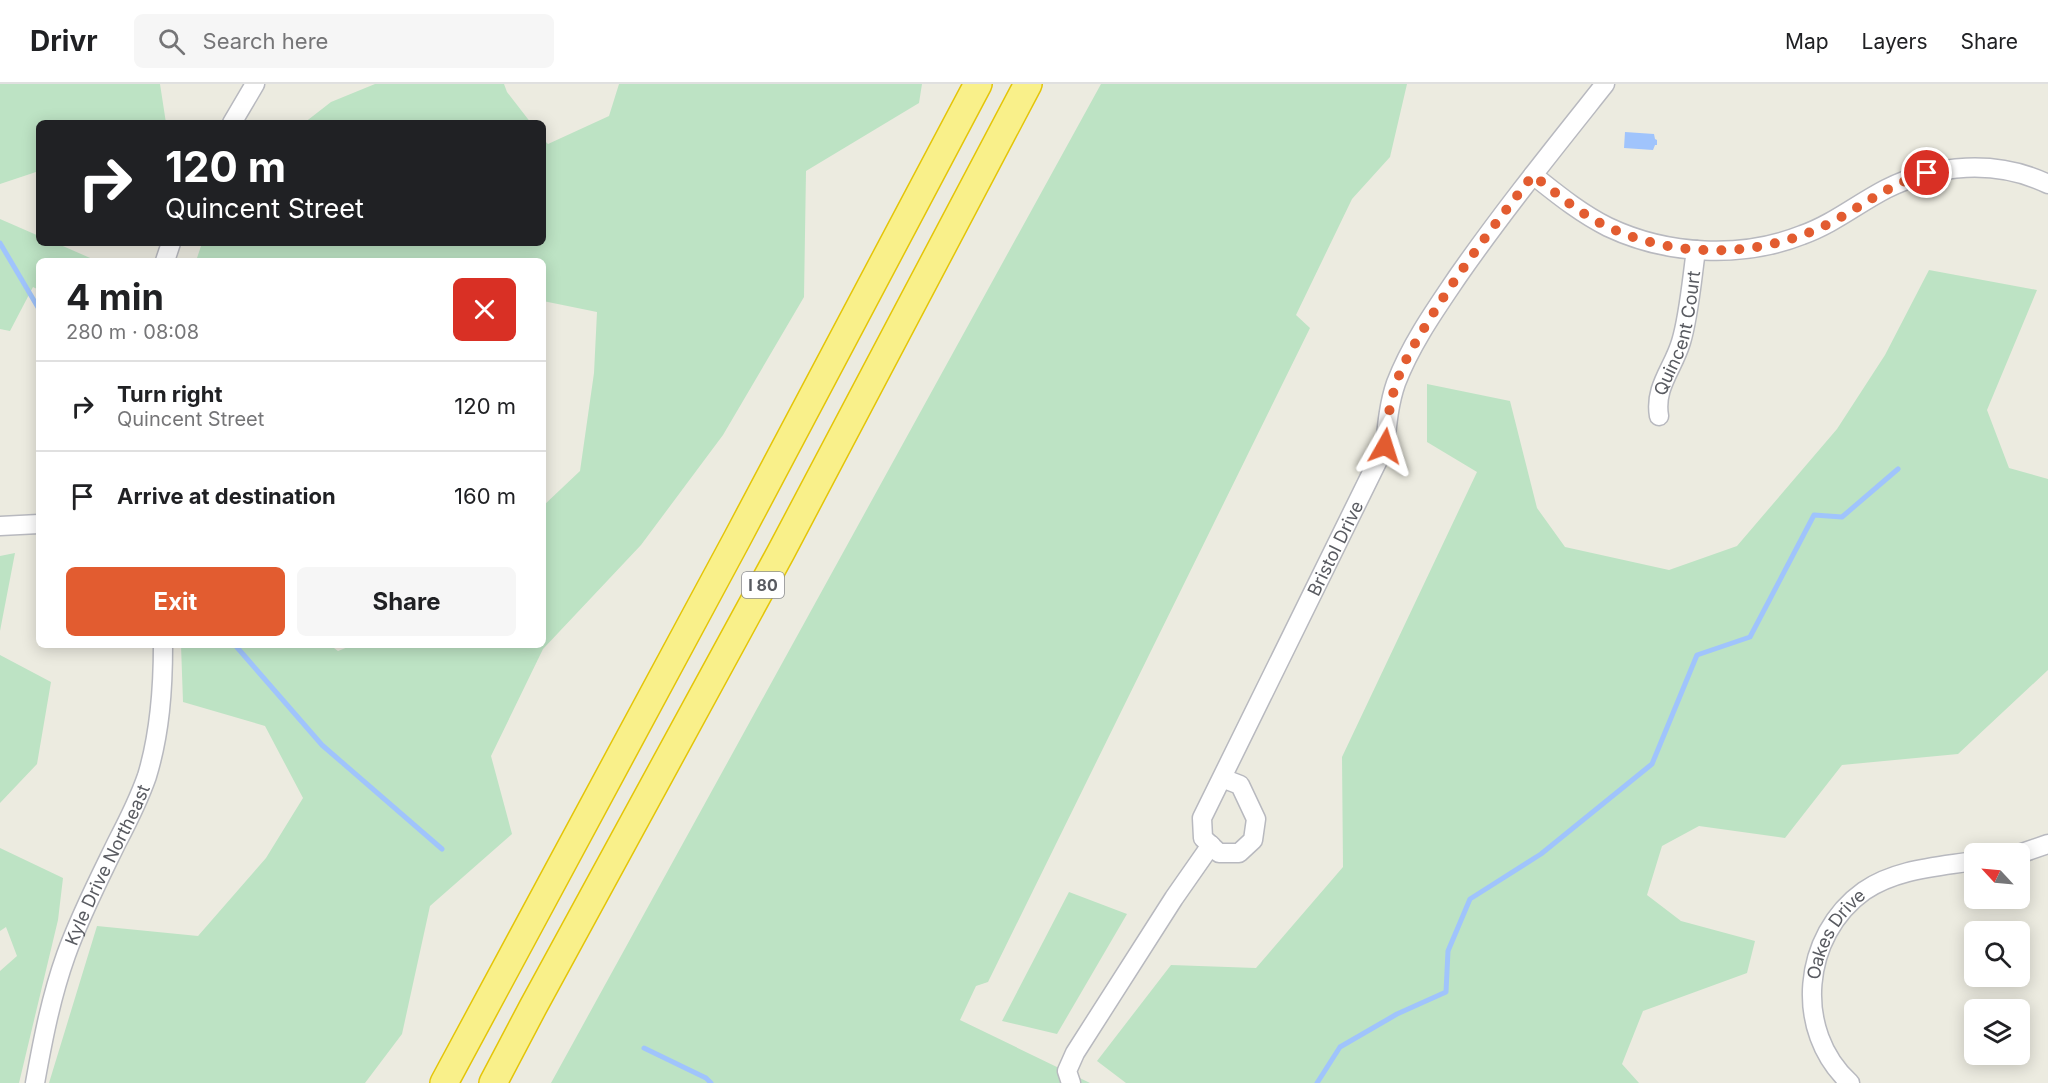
<!DOCTYPE html>
<html lang="en">
<head>
<meta charset="utf-8">
<style>
  body { margin:0; font-family:Inter,sans-serif; background:#f6f6f6; color:#202124; height:100vh; display:flex; flex-direction:column; font-size:22px; white-space:nowrap }
  * { box-sizing:border-box; margin:0 }
  p { font-size:20px; color:#757577 }
  .icon { flex:none; width:33px; height:33px; fill:none; stroke:currentColor; stroke-width:2; stroke-linecap:round; stroke-linejoin:round }
  .map { position:relative; flex:1; overflow:hidden }
  .details { position:absolute; left:36px; top:174px; width:510px; height:390px; display:flex; flex-direction:column; background:#fff; border-radius:9px; box-shadow:0 3px 15px #0003 }
  .details>* { flex:none }
  .top-card { position:absolute; left:36px; top:36px; width:510px; height:126px; border-radius:9px; box-shadow:0 3px 15px #0003; background:#202124; color:#fff; overflow:hidden }
  .needle { width:39px; rotate:296deg }
  .tools { position:absolute; left:1964px; top:759px; display:grid; gap:12px }
  .tools a { display:grid; place-items:center; width:66px; height:66px; border-radius:9px; background:#fff; box-shadow:0 3px 15px #0003; font-size:30px }
  .pin { position:absolute; display:grid; place-items:center; width:51px; height:51px; color:#fff; margin:-26px; border:3px solid #fff; border-radius:50%; box-shadow:0 2px 6px #0007 }
  .me { position:absolute; width:66px; margin:-33px; rotate:6deg; stroke-linejoin:round; filter:drop-shadow(0 0 4px #0008) }
  .turn { display:flex; align-items:center; gap:21px; height:126px; padding:0 30px; font-size:27px }
  .turn .icon { width:78px; height:78px; stroke-width:2.5 }
  .turn b { display:block; font-size:42px; line-height:51px }
  .round { display:grid; place-items:center; flex:none; width:63px; height:63px; border-radius:9px; background:#f6f6f6 }
  .overview { display:flex; align-items:center; justify-content:space-between; height:102px; padding:0 30px }
  h1 { font-size:36px; font-weight:700; line-height:45px }
  .primary-button { display:flex; gap:12px; margin-top:auto; padding:12px 30px }
  .primary-button a { flex:1; height:69px; border-radius:9px; background:#e25c30; color:#fff; font-size:24px; font-weight:700; line-height:69px; text-align:center }
  .primary-button a+a { background:#f6f6f6; color:#202124 }
  ul { padding:0; list-style:none }
  li { display:flex; align-items:center; gap:18px; height:90px; padding:0 30px; border-top:2px solid #e0e0e0 }
  li div { flex:1 }
  li b { display:block; font-size:22px }
  li em { font-style:normal }
  header { display:flex; align-items:center; gap:36px; box-sizing:border-box; height:84px; padding:0 30px; background:#fff; border-bottom:2px solid #e0e0e0 }
  header strong { font-size:28px }
  nav { display:flex; gap:33px; margin-inline-start:auto; font-size:21px }
  .search { width:420px; height:54px; background:#f6f6f6; display:flex; align-items:center; gap:15px; box-sizing:border-box; padding:0 21px; border-radius:9px; color:#757577; font-size:22px }
  .map>svg:first-child { display:block }
</style>
</head>
<body>
<header>
<strong>Drivr</strong>
<div class="search"><svg class="icon" aria-label="search" viewBox="0 0 24 24"><circle cx="10" cy="10" r="6"/><path d="M15 15l6 6"/></svg>Search here</div>
<nav><a>Map</a><a>Layers</a><a>Share</a></nav>
</header>
<div class="map">
<svg width="2048" height="999" viewBox="0 0 2048 999">
  <rect width="100%" height="100%" fill="#ecebe0"/>
  <path fill="#bde3c4" d="M0 0H160L166 39H39V87L0 100Z
    M375 0H504L507 8 531 39H304L331 18Z
    M619 0H922L919 19 806 87 804 213 723 351 641 461 543 565 491 672 512 750 430 822 402 950 365 999H49L97 842 198 852 266 774 303 714 265 642 183 618 181 561H330L338 567 353 561H543V422L580 387 594 289 597 228 543 217V177H196L202 159H543V55L548 60 609 32Z
    M1101 0H1407L1390 73 1352 115 1296 231 1310 244 988 898 976 902 960 936 1090 999H551Z
    M0 135 39 152V159H56L97 177H39V206L33 203 10 247 0 245Z
    M1929 186 2037 206 1987 326 2009 384 2048 395V586L1958 670 1842 681 1785 754 1699 742 1662 762 1647 811 1681 837 1755 857 1747 889 1643 927 1622 980 1639 999H1126L1097 977 1171 881 1256 884 1343 783 1342 673 1477 388 1427 358V300L1510 317 1537 424 1565 463 1669 486 1737 462 1837 345 1885 271Z
    M15 469 0 547V472Z
    M0 571 51 598 37 680 0 719Z
    M0 752V764L63 794 58 836 19 999H0V887L17 872 6 843 0 847Z
    M1069 808 1127 830 1057 950 1002 937Z"/>
  <path fill="#a0c4fc" d="M1625 48 1654 50 1655 55 1657 56V61H1655L1653 66 1624 64Z"/>
  <g fill="none" stroke-linecap="round" stroke-linejoin="round">
    <path stroke="#a0c4fc" stroke-width="5" d="M0 159 39 225
      M235 561 322 661 442 765
      M644 964 706 994 711 999
      M1317 999 1340 963 1397 930 1446 908 1448 867 1470 815 1541 770 1652 680 1697 571 1750 553 1814 431 1842 433 1898 385"/>
    <g stroke="#b8b9bf" stroke-width="21">
      <g id="minor">
        <path d="M232 39 255 0"/>
        <path d="M1533 91C1557 110 1580 129 1608 143 1667 171 1741 175 1802 151 1833 140 1857 120 1886 105 1936 80 1996 75 2048 100"/>
        <path d="M165 177 171 159"/>
        <path id="s1" d="M1659 332C1654 303 1673 285 1681 258 1689 232 1692 194 1696 166"/>
        <path d="M0 442 39 440"/>
        <path id="s2" d="M1222 694 1240 701 1256 735 1253 756 1239 769H1219L1203 754 1202 734 1385 362C1387 341 1389 319 1396 299 1411 260 1435 226 1458 192 1504 126 1555 63 1605 0"/>
        <path d="M2019 770 2048 760"/>
        <path id="s3" d="M35 999C43 955 51 913 66 871 80 832 99 795 117 758 128 737 139 715 147 692 160 649 163 606 163 561"/>
        <path d="M1071 999 1067 987 1075 969 1174 814 1211 761"/>
        <path id="s4" d="M1850 999C1793 947 1802 851 1864 807 1896 785 1937 783 1974 777"/>
      </g>
    </g>
    <g stroke="#e4c508" stroke-width="30">
      <path id="highway" d="M444 999 737 455 978 0
        M493 999 533 923 781 468 1028 0"/>
    </g>
    <use href="#minor" stroke="#fff" stroke-width="18"/>
    <use href="#highway" stroke="#f9f08a" stroke-width="27"/>
  </g>
  <g fill="none" stroke-linecap="round" stroke-linejoin="round">
    <path stroke="#e25c30" stroke-width="10" stroke-dasharray="0 18" d="M1385 362C1387 342 1389 322 1395 303 1402 280 1414 261 1426 241 1458 188 1495 140 1533 91 1557 110 1580 130 1608 143 1679 176 1765 174 1834 137 1865 120 1892 99 1927 89"/>
  </g>
  <g text-anchor="middle" dominant-baseline="central" stroke-width="5" stroke-linejoin="round" paint-order="stroke">
    <rect fill="#fff" stroke="#8b8c90" stroke-width="1.5" x="742" y="488" width="42" height="26" rx="4.5"/>
    <g font-size="16" font-weight="bold" fill="#595b61">
      <text x="763" y="501">I 80</text>
    </g>
    <g font-size="18" fill="#595b61" stroke="#fff">
      <text stroke="none"><textPath href="#s1" startOffset="86">Quincent Court</textPath></text>
      <text stroke="none"><textPath href="#s2" startOffset="460">Bristol Drive</textPath></text>
      <text stroke="none"><textPath href="#s3" startOffset="231">Kyle Drive Northeast</textPath></text>
      <text stroke="none"><textPath href="#s4" startOffset="166">Oakes Drive</textPath></text>
    </g>
  </g>
</svg>
<div class="tools">
<a><svg class="needle" viewBox="-14 -14 28 28"><path d="M0-13l5 13h-10z" fill="#e53935"/><path d="M0 13l5-13h-10z" fill="#757577"/></svg></a>
<a><svg class="icon" aria-label="search" viewBox="0 0 24 24"><circle cx="10" cy="10" r="6"/><path d="M15 15l6 6"/></svg></a>
<a><svg class="icon" aria-label="layers" viewBox="0 0 24 24"><path d="M12 4l9 5-9 5-9-5zM3 14l9 5 9-5"/></svg></a>
</div>
<div class="pin" style="left:1927px;top:89px;background:#d93025"><svg class="icon" aria-label="arrive" viewBox="0 0 24 24"><path d="M6 21V4h12l-3 4 3 4H6"/></svg></div>
<svg class="me" style="left:1385px;top:362px" viewBox="-20 -20 40 40"><path d="M0-17L14 15 0 8-14 15z" fill="#e25c30" stroke="#fff" stroke-width="4"/></svg>
<div class="top-card">
<div class="turn"><svg class="icon" aria-label="right" viewBox="0 0 24 24"><path d="M7 20v-9h11M14 6l5 5-5 5"/></svg><div><b>120 m</b>Quincent Street</div></div>
</div>
<section class="details">
<div class="overview"><div><h1>4 min</h1><p>280 m · 08:08</p></div><a class="round" style="background:#d93025;color:#fff"><svg class="icon" aria-label="close" viewBox="0 0 24 24"><path d="M6 6l12 12M18 6L6 18"/></svg></a></div>
<ul>
<li><svg class="icon" aria-label="right" viewBox="0 0 24 24"><path d="M7 20v-9h11M14 6l5 5-5 5"/></svg><div><b>Turn right</b><p>Quincent Street</p></div><em>120 m</em></li>
<li><svg class="icon" aria-label="arrive" viewBox="0 0 24 24"><path d="M6 21V4h12l-3 4 3 4H6"/></svg><div><b>Arrive at destination</b></div><em>160 m</em></li>
</ul>
<div class="primary-button"><a>Exit</a><a>Share</a></div>
</section>
</div>
</body>
</html>
